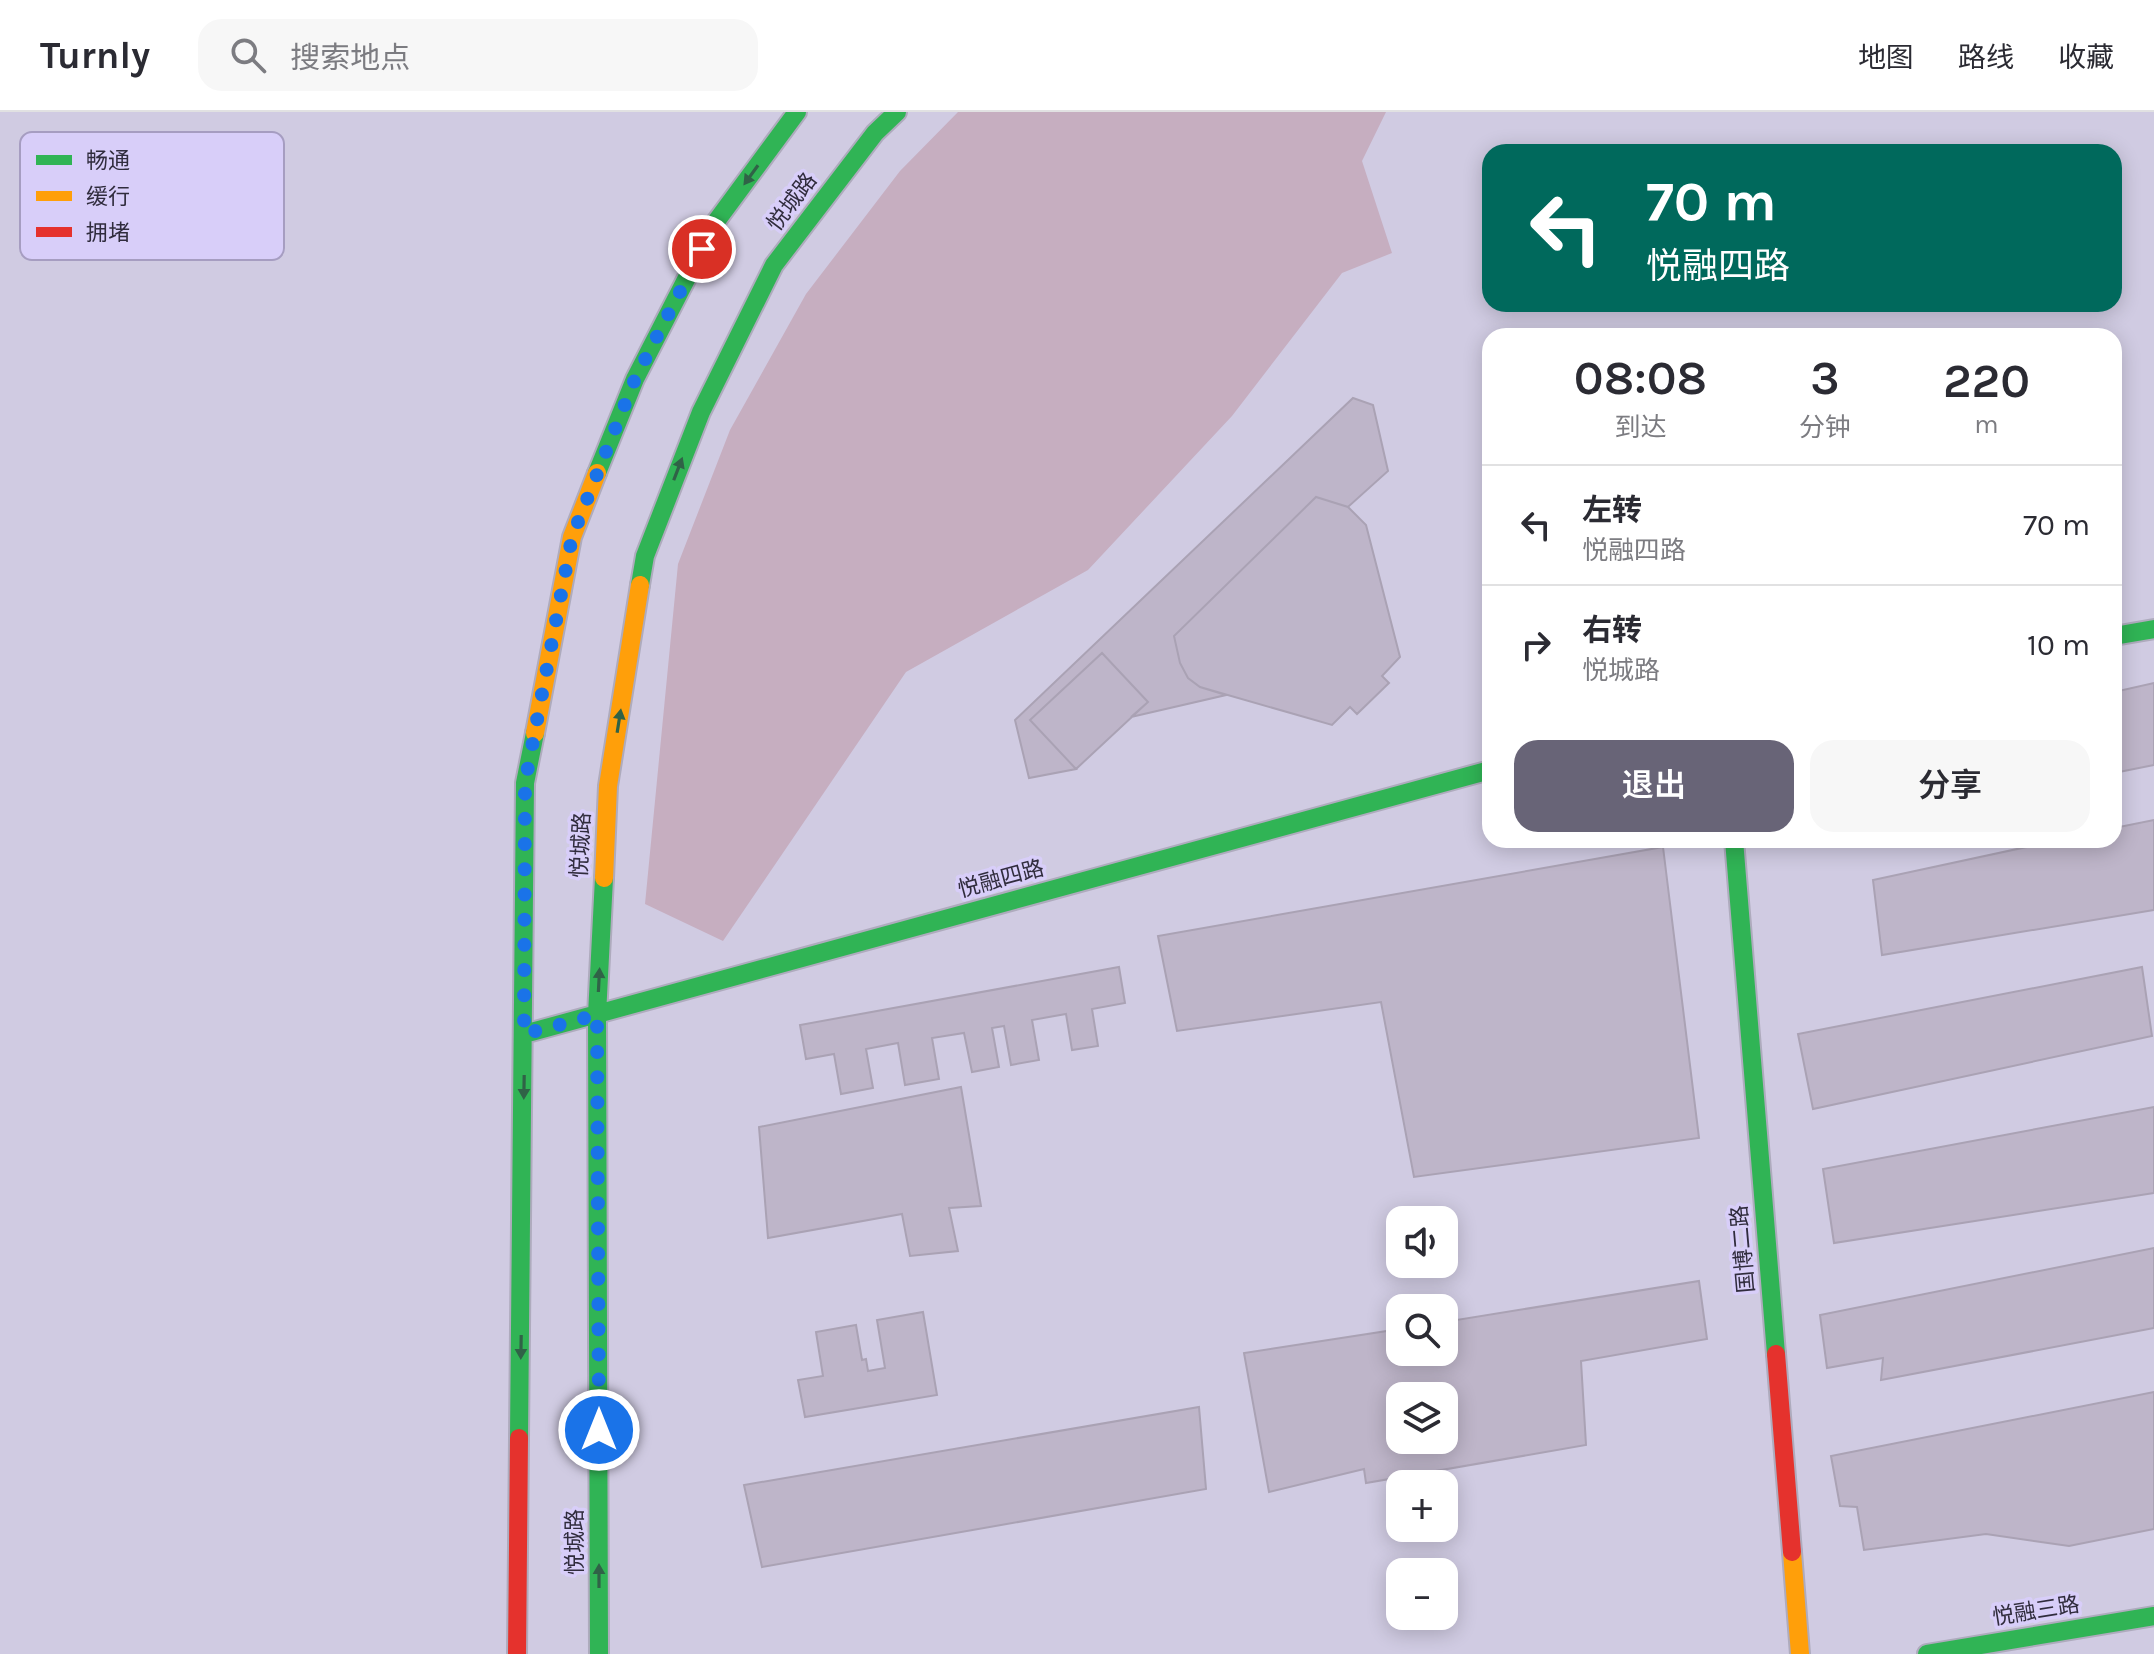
<!DOCTYPE html>
<html lang="zh">
<head>
<meta charset="utf-8">
<style>
  body { margin:0; font-family:Karla,"Noto Sans SC",sans-serif; background:#f7f7f7; color:#2b2b33; height:100vh; display:flex; flex-direction:column; font-size:30px; white-space:nowrap }
  * { box-sizing:border-box; margin:0 }
  p { font-size:26px; color:#7c7c81 }
  .icon { flex:none; width:44px; height:44px; fill:none; stroke:currentColor; stroke-width:2; stroke-linecap:round; stroke-linejoin:round }
  .map { position:relative; flex:1; overflow:hidden }
  .sheet { position:absolute; left:1482px; top:216px; width:640px; height:520px; display:flex; flex-direction:column; background:#fff; border-radius:24px; box-shadow:0 4px 20px #0003 }
  .sheet>* { flex:none }
  .guide { position:absolute; left:1482px; top:32px; width:640px; height:168px; border-radius:24px; box-shadow:0 4px 20px #0003; background:#00695c; color:#fff; overflow:hidden }
  .fabs { position:absolute; left:1386px; top:1094px; display:grid; gap:16px }
  .fabs a { display:grid; place-items:center; width:72px; height:72px; border-radius:16px; background:#fff; box-shadow:0 4px 20px #0003; font-size:40px }
  .pin { position:absolute; display:grid; place-items:center; width:68px; height:68px; color:#fff; margin:-34px; border:4px solid #fff; border-radius:50%; box-shadow:0 2px 8px #0007 }
  .me { position:absolute; width:88px; margin:-44px; rotate:0deg; stroke-linejoin:round; filter:drop-shadow(0 0 6px #0008) }
  .turn { display:flex; align-items:center; gap:28px; height:168px; padding:0 32px; font-size:36px }
  .turn .icon { width:104px; height:104px; stroke-width:2.5 }
  .turn b { display:block; font-size:56px; line-height:68px }
  .eta { display:flex; justify-content:space-evenly; align-items:center; height:136px; text-align:center }
  .eta b { font-size:48px; font-weight:600; line-height:56px }
  .button { display:flex; gap:16px; margin-top:auto; padding:16px 32px }
  .button a { flex:1; height:92px; border-radius:24px; background:#686477; color:#fff; font-size:32px; font-weight:600; line-height:92px; text-align:center }
  .button a+a { background:#f7f7f7; color:#2b2b33 }
  ul { padding:0; list-style:none }
  li { display:flex; align-items:center; gap:24px; height:120px; padding:0 32px; border-top:2px solid #e1e1e2 }
  li div { flex:1 }
  li b { display:block; font-size:30px }
  li em { font-style:normal }
  header { display:flex; align-items:center; gap:48px; box-sizing:border-box; height:112px; padding:0 40px; background:#fff; border-bottom:2px solid #e1e1e2 }
  header strong { font-size:38px }
  nav { display:flex; gap:44px; margin-inline-start:auto; font-size:28px }
  .search { width:560px; height:72px; background:#f7f7f7; display:flex; align-items:center; gap:20px; box-sizing:border-box; padding:0 28px; border-radius:24px; color:#7c7c81; font-size:30px }
  .map>svg:first-child { display:block }
</style>
</head>
<body>
<header>
<strong>Turnly</strong>
<div class="search"><svg class="icon" aria-label="search" viewBox="0 0 24 24"><circle cx="10" cy="10" r="6"/><path d="M15 15l6 6"/></svg>搜索地点</div>
<nav><a>地图</a><a>路线</a><a>收藏</a></nav>
</header>
<div class="map">
<svg width="2154" height="1542" viewBox="0 0 2154 1542">
  <rect width="100%" height="100%" fill="#d0cbe2"/>
  <path fill="#c6aec0" d="M958 0H1386L1362 49 1392 141 1342 161 1232 304 1088 458 906 560 723 829 645 792 678 452 730 318 806 182 900 59Z"/>
  <path fill="#beb5c9" stroke="#aaa2b4" stroke-width="2" fill-rule="evenodd" d="M1353 286 1373 293 1388 359 1348 395 1316 385 1174 524 1180 551 1188 566 1200 575 1226 583 1131 605 1148 590 1102 541 1030 608 1076 657 1029 666 1015 608Z
    M1316 385 1348 395 1366 413 1400 545 1382 564 1389 571 1357 602 1350 595 1332 613 1200 575 1188 566 1180 551 1174 524Z
    M1102 541 1148 590 1076 657 1030 608Z
    M2154 571V653L2114 661V580Z
    M2154 708V798L1882 843 1873 768 2059 728H2114V716Z
    M1663 735 1699 1026 1414 1065 1381 890 1177 919 1158 824Z
    M1119 855 1125 891 1092 897 1098 934 1072 938 1066 902 1032 908 1039 948 1011 953 1004 914 992 916 999 955 972 960 964 921 932 926 939 967 905 973 898 931 866 937 873 976 841 982 834 942 806 947 800 913Z
    M2142 855 2152 924 1813 997 1798 922Z
    M961 975 981 1094 949 1096 958 1139 910 1144 902 1102 768 1126 759 1015Z
    M2154 995V1081L1834 1131 1823 1057Z
    M2154 1136V1216L1881 1268 1883 1246 1827 1256 1820 1203Z
    M1699 1169 1707 1227 1581 1249 1586 1333 1366 1371 1364 1357 1269 1380 1244 1241 1400 1217V1240H1444V1210ZM1400 1284H1444V1328H1400Z
    M923 1200 937 1283 805 1305 798 1268 823 1264 816 1220 856 1213 862 1248 866 1247 868 1259 885 1256 877 1208Z
    M2154 1280V1417L2069 1434 1986 1422 1864 1438 1857 1395 1840 1394 1831 1344Z
    M1199 1295 1206 1377 762 1455 744 1373Z"/>
  <g fill="none" stroke-linecap="round" stroke-linejoin="round">
    <g stroke="#aeabbd" stroke-width="22">
      <path id="fast" d="M597 361 635 267 715 111 797 0
        M640 473 645 444 701 300 774 153 875 21 897 0
        M2114 524 2154 517
        M1734 728 1776 1242
        M524 922 1490 658
        M519 1326 525 671 535 621
        M599 1542 597 903 604 766
        M1927 1542 2154 1504"/>
    </g>
    <g stroke="#aeabbd" stroke-width="22">
      <path id="slow" d="M535 621 572 425 597 361
        M604 766 608 674 640 473
        M1792 1440 1800 1542"/>
    </g>
    <g stroke="#aeabbd" stroke-width="22">
      <path id="jam" d="M1776 1242 1792 1440
        M517 1542 519 1326"/>
    </g>
    <use href="#fast" stroke="#30b455" stroke-width="18"/>
    <use href="#slow" stroke="#ff9f0a" stroke-width="18"/>
    <use href="#jam" stroke="#e5322d" stroke-width="18"/>
  </g>
  <defs><path id="oneway-solid" d="M-6-.8H1V-3.2L6.5 0L1 3.2V.8H-6Z" transform="scale(2)"/></defs>
  <g fill="#306247">
    <use href="#oneway-solid" transform="translate(751 63) rotate(126)"/>
    <use href="#oneway-solid" transform="translate(678 357) rotate(-69)"/>
    <use href="#oneway-solid" transform="translate(619 609) rotate(-81)"/>
    <use href="#oneway-solid" transform="translate(599 868) rotate(-87)"/>
    <use href="#oneway-solid" transform="translate(524 975) rotate(91)"/>
    <use href="#oneway-solid" transform="translate(521 1235) rotate(91)"/>
    <use href="#oneway-solid" transform="translate(599 1464) rotate(-90)"/>
  </g>
  <g fill="none" stroke-linecap="round" stroke-linejoin="round">
    <path stroke="#1a73e8" stroke-width="14" stroke-dasharray="0 25.2" d="M599 1318 597 903 524 922 525 671 572 425 635 267 702 137"/>
  </g>
  <g text-anchor="middle" dominant-baseline="central" stroke-width="7" stroke-linejoin="round" paint-order="stroke">
    <g font-size="22" fill="#302c3d" stroke="#d8cef9">
      <text transform="translate(792 90) rotate(-53)">悦城路</text>
      <text transform="translate(581 733) rotate(-87)">悦城路</text>
      <text transform="translate(1001 767) rotate(-15)">悦融四路</text>
      <text transform="translate(1743 1137) rotate(-95)">国博二路</text>
      <text transform="translate(575 1430) rotate(-90)">悦城路</text>
      <text transform="translate(2036 1499) rotate(-9)">悦融三路</text>
    </g>
  </g>
  <rect x="20" y="20" width="264" height="128" rx="12" fill="#d8cef9" stroke="#a69dc1" stroke-width="2"/>
  <rect x="36" y="43" width="36" height="10" fill="#30b455"/>
  <rect x="36" y="79" width="36" height="10" fill="#ff9f0a"/>
  <rect x="36" y="115" width="36" height="10" fill="#e5322d"/>
  <g font-size="22" fill="#302c3d">
    <text x="86" y="56">畅通</text>
    <text x="86" y="92">缓行</text>
    <text x="86" y="128">拥堵</text>
  </g>
</svg>
<div class="fabs">
<a><svg class="icon" aria-label="sound" viewBox="0 0 24 24"><path d="M4 9h4l5-4v14l-5-4H4zM17 9q2 3 0 6"/></svg></a>
<a><svg class="icon" aria-label="search" viewBox="0 0 24 24"><circle cx="10" cy="10" r="6"/><path d="M15 15l6 6"/></svg></a>
<a><svg class="icon" aria-label="layers" viewBox="0 0 24 24"><path d="M12 4l9 5-9 5-9-5zM3 14l9 5 9-5"/></svg></a>
<a>+</a>
<a>−</a>
</div>
<div class="pin" style="left:702px;top:137px;background:#d93025"><svg class="icon" aria-label="arrive" viewBox="0 0 24 24"><path d="M6 21V4h12l-3 4 3 4H6"/></svg></div>
<svg class="me" style="left:599px;top:1318px" viewBox="-20 -20 40 40"><circle r="17" fill="#1a73e8" stroke="#fff" stroke-width="3"/><path d="M0-11L8 9 0 5-8 9z" fill="#fff"/></svg>
<div class="guide">
<div class="turn"><svg class="icon" aria-label="left" viewBox="0 0 24 24"><path d="M17 20v-9H6M10 6l-5 5 5 5"/></svg><div><b>70 m</b>悦融四路</div></div>
</div>
<section class="sheet">
<div class="eta">
<div><b>08:08</b><p>到达</p></div>
<div><b>3</b><p>分钟</p></div>
<div><b>220</b><p>m</p></div>
</div>
<ul>
<li><svg class="icon" aria-label="left" viewBox="0 0 24 24"><path d="M17 20v-9H6M10 6l-5 5 5 5"/></svg><div><b>左转</b><p>悦融四路</p></div><em>70 m</em></li>
<li><svg class="icon" aria-label="right" viewBox="0 0 24 24"><path d="M7 20v-9h11M14 6l5 5-5 5"/></svg><div><b>右转</b><p>悦城路</p></div><em>10 m</em></li>
</ul>
<div class="button"><a>退出</a><a>分享</a></div>
</section>
</div>
</body>
</html>
